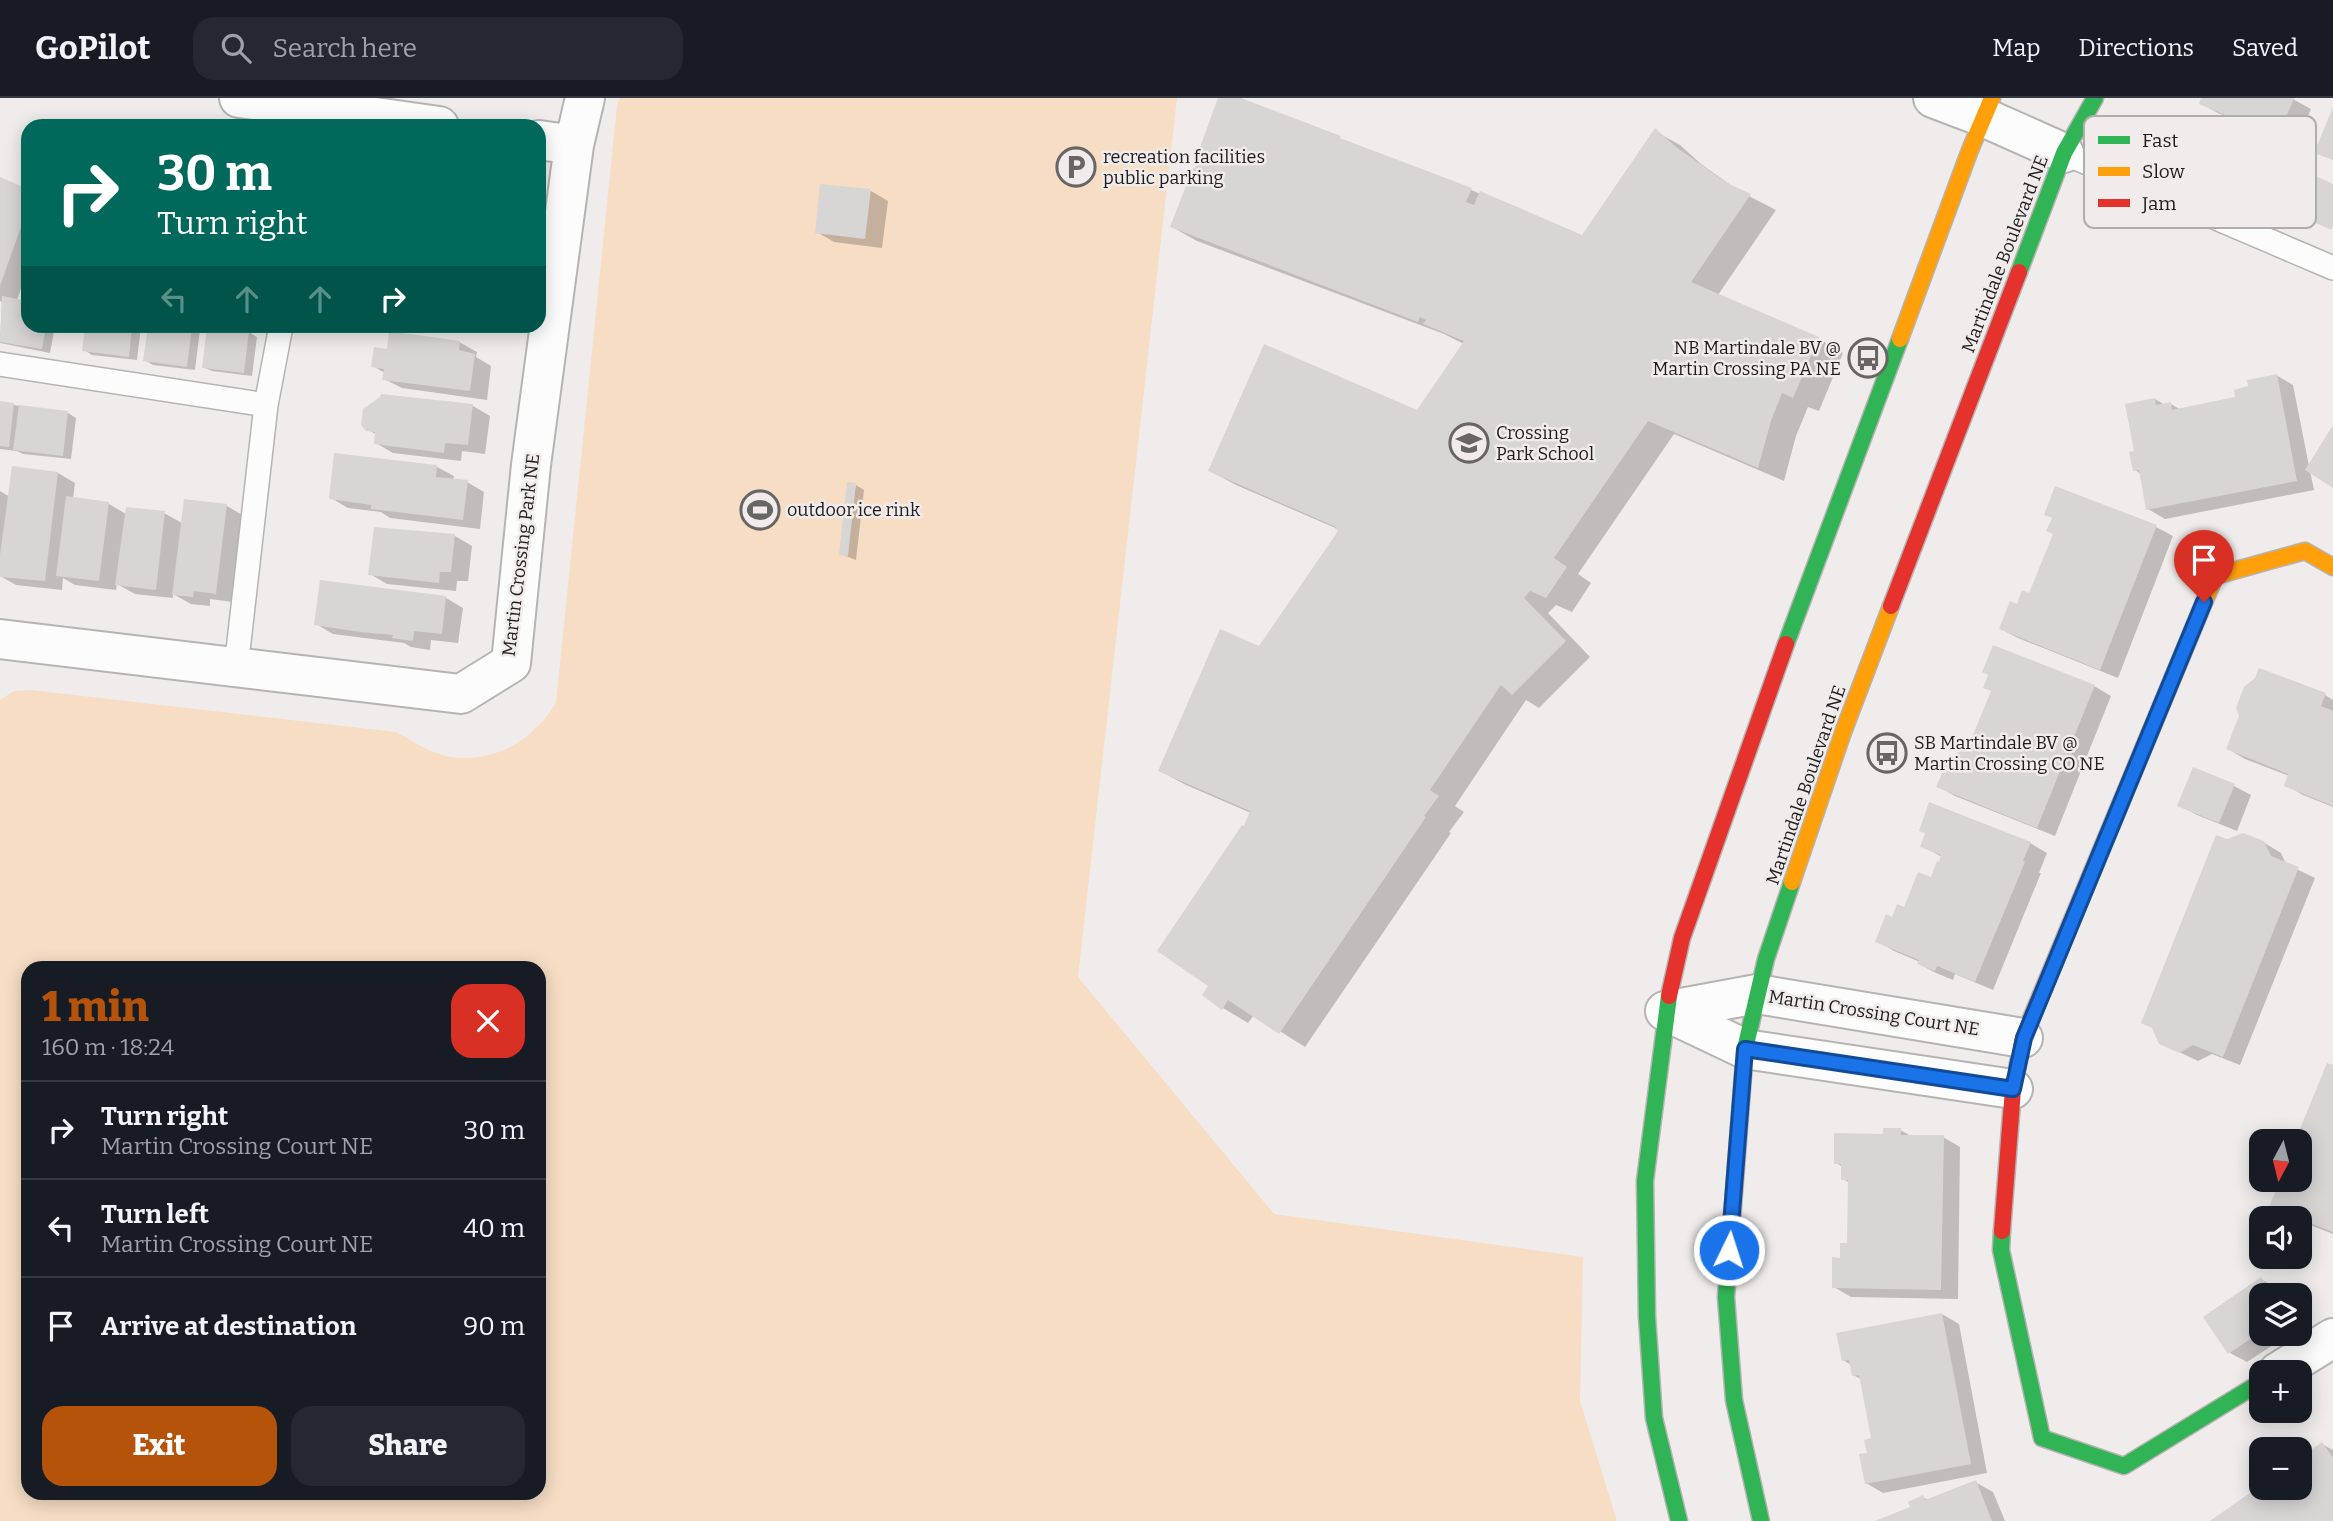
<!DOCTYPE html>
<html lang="en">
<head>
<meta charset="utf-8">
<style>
  body { margin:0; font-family:Bitter,serif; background:#242831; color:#f1f3f6; height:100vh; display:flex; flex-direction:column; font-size:26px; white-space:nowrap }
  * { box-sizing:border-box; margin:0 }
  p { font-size:23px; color:#9ea1a6 }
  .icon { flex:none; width:38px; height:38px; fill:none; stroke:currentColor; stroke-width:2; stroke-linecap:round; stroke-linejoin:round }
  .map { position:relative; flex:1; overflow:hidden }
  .drawer { position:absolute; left:21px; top:863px; width:525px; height:539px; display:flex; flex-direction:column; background:#171b24; border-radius:21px; box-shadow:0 4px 18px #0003 }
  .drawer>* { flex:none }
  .hud { position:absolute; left:21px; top:21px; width:525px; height:214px; border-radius:21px; box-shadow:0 4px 18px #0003; background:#00695c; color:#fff; overflow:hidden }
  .needle { width:46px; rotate:187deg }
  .controls { position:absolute; left:2249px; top:1031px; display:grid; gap:14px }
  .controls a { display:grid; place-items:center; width:63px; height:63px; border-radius:14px; background:#171b24; box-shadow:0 4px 18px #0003; font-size:35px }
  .pin { position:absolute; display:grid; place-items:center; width:60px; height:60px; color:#fff; margin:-72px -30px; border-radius:50% 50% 50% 0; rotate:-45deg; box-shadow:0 0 7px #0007 }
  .pin .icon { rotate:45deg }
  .me { position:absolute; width:77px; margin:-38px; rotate:4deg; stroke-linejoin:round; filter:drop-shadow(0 0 5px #0008) }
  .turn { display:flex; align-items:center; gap:24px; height:147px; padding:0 21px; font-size:32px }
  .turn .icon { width:91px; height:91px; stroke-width:2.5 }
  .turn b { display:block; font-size:49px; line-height:60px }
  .lanes { display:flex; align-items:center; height:66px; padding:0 21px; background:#0003; justify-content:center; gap:35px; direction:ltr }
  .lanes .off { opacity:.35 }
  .round { display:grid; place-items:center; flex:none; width:74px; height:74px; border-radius:21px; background:#242831 }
  .overview { display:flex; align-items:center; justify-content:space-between; height:119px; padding:0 21px }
  h1 { font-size:42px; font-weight:800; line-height:52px; color:#b45309 }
  .cta { display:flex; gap:14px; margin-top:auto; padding:14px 21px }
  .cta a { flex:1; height:80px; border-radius:21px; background:#b45309; color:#fff; font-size:28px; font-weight:800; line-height:80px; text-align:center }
  .cta a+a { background:#242831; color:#f1f3f6 }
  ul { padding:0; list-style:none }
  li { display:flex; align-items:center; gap:21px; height:98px; padding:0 21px; border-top:2px solid #363941 }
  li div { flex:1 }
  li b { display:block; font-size:26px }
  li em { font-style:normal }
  header { display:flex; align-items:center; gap:42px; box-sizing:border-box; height:98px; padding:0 35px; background:#171b24; border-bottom:2px solid #363941 }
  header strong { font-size:33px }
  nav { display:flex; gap:38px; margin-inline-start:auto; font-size:24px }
  .search { width:490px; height:63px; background:#242831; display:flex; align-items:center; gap:18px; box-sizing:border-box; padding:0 24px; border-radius:21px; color:#9ea1a6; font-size:26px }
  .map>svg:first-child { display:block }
</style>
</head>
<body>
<header>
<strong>GoPilot</strong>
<div class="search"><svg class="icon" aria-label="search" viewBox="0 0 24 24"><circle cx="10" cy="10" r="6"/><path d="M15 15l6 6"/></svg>Search here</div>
<nav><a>Map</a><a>Directions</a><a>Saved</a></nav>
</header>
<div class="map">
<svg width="2333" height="1423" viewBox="0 0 2333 1423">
  <rect width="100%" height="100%" fill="#f0ecec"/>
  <path fill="#f6ddc4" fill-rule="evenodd" d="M620 0H1177L1078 879 1274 1116 1583 1159 1580 1303 1617 1423H0V602L14 593 31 592 396 634C412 643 432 656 450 659 496 665 533 642 556 605L617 8ZM28 870H539V1395H28Z"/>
  <path fill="#0003" d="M1220 0H1236L1471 92 1583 139 1655 33 1680 47 1701 66 1739 93 1776 112 1718 197 1818 240 1843 255 1819 313 1808 309 1796 338 1784 383 1674 336 1578 476 1591 485 1572 514 1556 507 1548 515 1590 559 1539 610 1526 602 1455 708 1464 714 1449 734 1451 735 1305 949 1254 917 1248 925 1223 910 1211 887 1245 730 1251 715 1186 687 1160 673 1259 550 1340 432 1236 387 1210 373 1417 314 1464 246 1444 236 1197 143 1172 129 1196 72Z
    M2203 0H2291L2311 11 2296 47 2218 15 2201 6Z
    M0 81 28 92V170L17 202 28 204V228H55L50 255 0 245 2 204 0 203Z
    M871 93 888 103 882 150 834 144 817 134Z
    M87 228H141L137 262 92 257 84 252Z
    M150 228H190L200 232 195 272 153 267 145 262Z
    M438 228H465V231Z
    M249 234 257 239 252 278 212 273 203 269Z
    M459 244 477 254 476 259 491 268 487 302 402 290 384 281 385 275 373 268 388 253Z
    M2276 277 2293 287 2309 368 2333 330V388L2310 373 2314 392 2165 421 2148 411 2141 376 2135 372 2136 355 2155 301 2165 307 2171 306 2181 312 2237 301Z
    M0 305 68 315 76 320 71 361 23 356 17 353 0 351Z
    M473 308 490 318 485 356 462 353 461 363 393 355 376 345 377 337 367 331Z
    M437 369 454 378 453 383 467 384 484 394 480 431 390 420 381 414 348 410 331 400Z
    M13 370 58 375 75 385 73 401 109 406 126 416 164 415 182 425 185 403 227 408 244 418 233 504 210 501V508L191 506 173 496V500L135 496 117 486 116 492 75 487 63 480 62 492 16 487 0 478V393L10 399Z
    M856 387 864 392 856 462 841 456Z
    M2156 429 2173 438 2118 580 2018 540 2001 531 2018 508 2030 498 2055 436Z
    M455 438 472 448 468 483H457L456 493 387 486 370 476Z
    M446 500 463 510 458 545 431 542 430 552 411 549 404 545 333 536 316 526Z
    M2094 588 2111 598 2055 738 1955 698 1938 688 1955 666 1967 656Z
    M2325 597 2333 602V709L2303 697 2286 687 2289 678 2245 661 2228 651Z
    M2194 671 2234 688 2251 697 2237 733 2197 717 2180 708Z
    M2263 744 2281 755 2286 766 2315 780 2240 967 2212 956 2198 963 2160 945Z
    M2030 745 2047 755 2039 775H2041L1993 892 1955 876 1953 882 1936 875 1919 866 1920 864 1894 853 1877 843 1893 821 1932 781 1942 759 1922 748Z
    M2333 969V1136L2300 1123V1120L2288 1118 2271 1108 2282 1082H2300V1043H2297Z
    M1900 1032 1911 1038 1943 1039 1960 1049 1958 1201 1851 1199 1834 1189 1842 1161 1849 1146 1850 1085 1843 1081V1069L1836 1065 1884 1038Z
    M2261 1181 2278 1191 2282 1197H2261V1236H2290L2247 1264 2230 1255Z
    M1942 1216 1959 1226 1987 1375 1883 1395 1866 1385 1869 1356 1873 1342 1861 1281 1853 1277 1851 1267 1843 1262Z
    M2322 1346 2333 1352V1423H2213L2261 1389 2300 1390V1362Z
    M1975 1384 1993 1394 2005 1423H1881L1912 1410 1923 1399 1929 1403Z"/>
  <path fill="#d8d5d5" d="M1218 0H1241L1341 38 1340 40 1472 90 1466 104 1474 107 1480 93 1582 137 1655 30 1676 49 1727 85 1751 96 1691 184 1819 239 1793 300 1782 295 1771 323 1758 370 1648 323 1554 460 1567 469 1546 500 1530 493 1524 500 1566 543 1512 597 1501 587 1430 692 1439 698 1424 718 1426 719 1279 936 1228 902 1222 912 1202 897 1208 888 1157 853 1242 727 1244 728 1250 713 1158 673 1220 531 1259 548 1338 433 1335 431 1336 429 1208 373 1264 246 1417 312 1464 243 1423 226 1426 222 1420 219 1418 224 1170 129 1193 70H1195L1201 53 1199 52Z
    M2201 0H2294L2278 39 2199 6Z
    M2333 9V62L2314 55Z
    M2309 75 2333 86V128L2331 132 2290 113Z
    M0 79 28 91V109L0 188Z
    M820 86 871 91 865 141 815 135Z
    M2 198 28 203V228H46L42 251 0 244Z
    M85 228H132L129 259 82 253Z
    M148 228H192L187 269 143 263Z
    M207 228 249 232 244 275 202 270Z
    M389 233 460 243 459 252 475 256 470 293 382 282 384 271 371 269 374 249 387 251Z
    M2277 276 2297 383 2146 412 2139 372 2133 373 2129 354 2134 353 2125 306 2155 300 2156 307 2171 304 2172 312 2235 299 2234 292 2248 288 2247 282Z
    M381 296 473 306 468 347 445 345 444 355 374 346 375 334 366 333 361 327 363 311 380 299Z
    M0 303 14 305 9 349 0 348Z
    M19 307 68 313 63 358 13 352Z
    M2333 327V390L2305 372Z
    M334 355 437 367 436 379 468 382 463 422 371 411V407L329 401Z
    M12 368 58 374 45 483 0 479V457Z
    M847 384 856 385 848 458 839 457Z
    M2055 388 2157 427 2100 572 1999 531 2010 503 2017 506 2022 492 2029 495 2053 436 2046 433 2052 420 2044 417Z
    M66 398 109 404 99 483 56 478Z
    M184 401 227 406 216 496 194 493 193 499 172 497Z
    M126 409 165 413 156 492 115 487Z
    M374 429 455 436 451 474H440L439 485 368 477Z
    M320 482 446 498 442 536 414 533 413 543 392 540 393 537 360 534 314 527Z
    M1993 547 2095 587 2037 730 1936 689 1948 661 1954 664 1959 651 1966 654 1991 593 1983 590 1988 577 1982 574Z
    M2259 570 2326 595 2321 608 2333 613V708L2284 688 2288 676 2226 651 2239 618 2236 610 2244 589 2255 580Z
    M2193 669 2235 686 2219 725 2177 708Z
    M1929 704 2031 744 2023 763 2025 764 1975 884 1937 868 1935 873 1917 866 1919 862 1875 844 1886 816 1892 819 1897 806 1904 809 1918 774 1931 779 1937 763 1939 764 1941 757 1920 749 1925 735 1919 733Z
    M2243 735 2264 743 2271 758 2299 769 2223 959 2193 947 2179 955 2159 946 2152 930 2141 925 2216 737 2227 741Z
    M2327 965 2333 967V1134L2269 1109 2280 1082H2300V1043H2295Z
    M1883 1030H1901V1037H1944L1941 1192 1832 1190V1159L1840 1160V1145H1847L1848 1082H1841V1066H1834V1035L1883 1036Z
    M2261 1179 2273 1197H2261V1234L2228 1256 2203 1219Z
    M1942 1215 1971 1366 1865 1386 1859 1356 1867 1355 1864 1342 1871 1340 1859 1277 1852 1278 1849 1262 1842 1263 1836 1235Z
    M2322 1344 2333 1360V1423H2210L2261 1387V1390H2300V1360Z
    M1976 1382 1992 1423H1875L1910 1409 1908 1404 1923 1397 1925 1402Z"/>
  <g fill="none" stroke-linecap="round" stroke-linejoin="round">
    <g stroke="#b6b3b3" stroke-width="26">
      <path id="lane" d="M2064 55 2333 170
        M0 266 266 307 236 570
        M266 307 281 228"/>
    </g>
    <g stroke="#b6b3b3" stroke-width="42">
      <path id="street" d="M239 0 439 28
        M1933 0 1983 19 2064 55
        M539 42 574 47
        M0 541 461 596 511 565 531 367 574 47 585 0
        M1665 913 1757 896 2023 940
        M1665 913 1745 951 2013 991
        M2278 1274 2333 1240"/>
    </g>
    <g stroke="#b6b3b3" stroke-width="19">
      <path id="fast" d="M2019 174 2064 55 2095 0
        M1786 546 1900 241
        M1669 898 1645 1083 1647 1219 1654 1320 1679 1423
        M2002 1133 2001 1152 2042 1340 2124 1368 2261 1284
        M1761 1423 1734 1302 1726 1199 1745 951 1766 861 1792 784"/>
    </g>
    <g stroke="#b6b3b3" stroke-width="19">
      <path id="slow" d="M1900 241 1970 52 1992 0
        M2092 774 2215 478 2305 453 2333 469
        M1792 784 1842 637 1891 508"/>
    </g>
    <g stroke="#b6b3b3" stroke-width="19">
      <path id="jam" d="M1891 508 2019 174
        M1669 898 1682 840 1786 546
        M2002 1133 2013 991 2023 940 2092 774"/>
    </g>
    <use href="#lane" stroke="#fdfcfc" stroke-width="23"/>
    <use href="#street" stroke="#fdfcfc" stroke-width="38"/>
    <use href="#fast" stroke="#30b455" stroke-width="16"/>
    <use href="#slow" stroke="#ff9f0a" stroke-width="16"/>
    <use href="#jam" stroke="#e5322d" stroke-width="16"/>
  </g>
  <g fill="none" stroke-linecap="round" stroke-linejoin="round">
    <g stroke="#114b97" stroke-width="18">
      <path id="route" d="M1729 1152 1745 951 2013 991 2024 940 2204 504"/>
    </g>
    <use href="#route" stroke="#1a73e8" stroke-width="12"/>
  </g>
  <defs>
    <g id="parking-ring" transform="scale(2.0125)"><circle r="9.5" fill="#f1ebeb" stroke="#686565" stroke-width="1.5"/><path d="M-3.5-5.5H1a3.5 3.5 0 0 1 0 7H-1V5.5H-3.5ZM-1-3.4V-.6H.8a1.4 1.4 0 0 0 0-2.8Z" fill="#686565"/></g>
    <g id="bus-ring" transform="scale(2.0125)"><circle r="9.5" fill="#f1ebeb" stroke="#686565" stroke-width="1.5"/><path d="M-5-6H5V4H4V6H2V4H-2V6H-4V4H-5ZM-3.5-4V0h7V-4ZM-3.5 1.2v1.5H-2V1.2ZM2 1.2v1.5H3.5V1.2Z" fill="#686565"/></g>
    <g id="school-ring" transform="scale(2.0125)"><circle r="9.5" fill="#f1ebeb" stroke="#686565" stroke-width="1.5"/><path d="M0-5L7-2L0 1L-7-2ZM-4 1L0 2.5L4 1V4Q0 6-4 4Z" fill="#686565"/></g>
    <g id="stadium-ring" transform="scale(2.0125)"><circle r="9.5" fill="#f1ebeb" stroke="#686565" stroke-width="1.5"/><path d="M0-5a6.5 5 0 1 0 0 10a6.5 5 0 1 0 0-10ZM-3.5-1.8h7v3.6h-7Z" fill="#686565"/></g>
  </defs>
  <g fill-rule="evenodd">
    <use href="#parking-ring" x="1076" y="69"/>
    <use href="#bus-ring" x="1868" y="260"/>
    <use href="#school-ring" x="1469" y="345"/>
    <use href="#stadium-ring" x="760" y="412"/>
    <use href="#bus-ring" x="1887" y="655"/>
  </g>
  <g text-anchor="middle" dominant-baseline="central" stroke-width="5" stroke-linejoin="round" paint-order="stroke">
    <g font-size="18" fill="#1f1d1d" stroke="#f1ebeb" text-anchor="start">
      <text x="1103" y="59">recreation facilities<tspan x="1103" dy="21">public parking</tspan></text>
      <text x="1841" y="250" text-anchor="end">NB Martindale BV @<tspan x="1841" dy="21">Martin Crossing PA NE</tspan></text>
      <text x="1496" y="335">Crossing<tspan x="1496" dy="21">Park School</tspan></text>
      <text x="787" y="412">outdoor ice rink</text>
      <text x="1914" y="645">SB Martindale BV @<tspan x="1914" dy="21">Martin Crossing CO NE</tspan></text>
    </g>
    <g font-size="18" fill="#1f1d1d" stroke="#f1ebeb">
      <text transform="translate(2005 156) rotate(-69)">Martindale Boulevard NE</text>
      <text transform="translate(521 457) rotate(-83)">Martin Crossing Park NE</text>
      <text transform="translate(1806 687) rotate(-71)">Martindale Boulevard NE</text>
      <text transform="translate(1874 915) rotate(9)">Martin Crossing Court NE</text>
    </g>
  </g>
  <rect x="2084" y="18" width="232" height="112" rx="10" fill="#f1ebeb" stroke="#b2adad" stroke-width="2"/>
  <rect x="2098" y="38" width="32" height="8" fill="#30b455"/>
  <rect x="2098" y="69" width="32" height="9" fill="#ff9f0a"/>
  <rect x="2098" y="101" width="32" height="8" fill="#e5322d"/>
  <g font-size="19" fill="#1f1d1d">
    <text x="2142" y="49">Fast</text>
    <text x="2142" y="80">Slow</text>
    <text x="2142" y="112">Jam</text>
  </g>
</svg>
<div class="controls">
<a><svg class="needle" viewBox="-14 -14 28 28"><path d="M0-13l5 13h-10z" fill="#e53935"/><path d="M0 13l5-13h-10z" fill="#9ea1a6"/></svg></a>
<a><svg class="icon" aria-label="sound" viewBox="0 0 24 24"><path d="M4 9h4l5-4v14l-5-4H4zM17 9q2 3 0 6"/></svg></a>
<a><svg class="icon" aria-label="layers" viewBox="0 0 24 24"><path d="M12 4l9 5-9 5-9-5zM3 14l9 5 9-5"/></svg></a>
<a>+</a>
<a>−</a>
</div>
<div class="pin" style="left:2204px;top:504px;background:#d93025"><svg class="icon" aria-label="arrive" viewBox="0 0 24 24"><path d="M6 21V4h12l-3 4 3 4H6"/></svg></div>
<svg class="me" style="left:1729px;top:1152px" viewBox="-20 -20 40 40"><circle r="17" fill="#1a73e8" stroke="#fff" stroke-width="3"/><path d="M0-11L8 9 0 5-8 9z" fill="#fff"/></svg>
<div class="hud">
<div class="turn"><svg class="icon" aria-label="right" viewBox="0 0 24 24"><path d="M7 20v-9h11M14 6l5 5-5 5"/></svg><div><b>30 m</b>Turn right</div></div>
<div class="lanes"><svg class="icon off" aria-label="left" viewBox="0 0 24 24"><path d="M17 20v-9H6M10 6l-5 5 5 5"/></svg><svg class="icon off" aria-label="ahead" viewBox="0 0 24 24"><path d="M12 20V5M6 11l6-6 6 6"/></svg><svg class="icon off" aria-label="ahead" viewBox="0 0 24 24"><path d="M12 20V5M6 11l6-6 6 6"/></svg><svg class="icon" aria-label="right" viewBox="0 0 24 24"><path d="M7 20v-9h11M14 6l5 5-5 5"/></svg></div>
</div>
<section class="drawer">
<div class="overview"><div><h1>1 min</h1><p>160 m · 18:24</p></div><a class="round" style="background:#d93025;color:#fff"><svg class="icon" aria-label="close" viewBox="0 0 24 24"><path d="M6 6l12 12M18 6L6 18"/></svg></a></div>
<ul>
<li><svg class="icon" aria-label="right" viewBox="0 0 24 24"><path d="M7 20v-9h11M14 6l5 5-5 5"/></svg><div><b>Turn right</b><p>Martin Crossing Court NE</p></div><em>30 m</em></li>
<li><svg class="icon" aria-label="left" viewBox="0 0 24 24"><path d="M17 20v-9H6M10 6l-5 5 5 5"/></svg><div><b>Turn left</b><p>Martin Crossing Court NE</p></div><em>40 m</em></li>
<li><svg class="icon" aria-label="arrive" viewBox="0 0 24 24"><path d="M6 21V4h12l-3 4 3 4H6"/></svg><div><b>Arrive at destination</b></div><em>90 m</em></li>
</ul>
<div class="cta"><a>Exit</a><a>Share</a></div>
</section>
</div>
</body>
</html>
